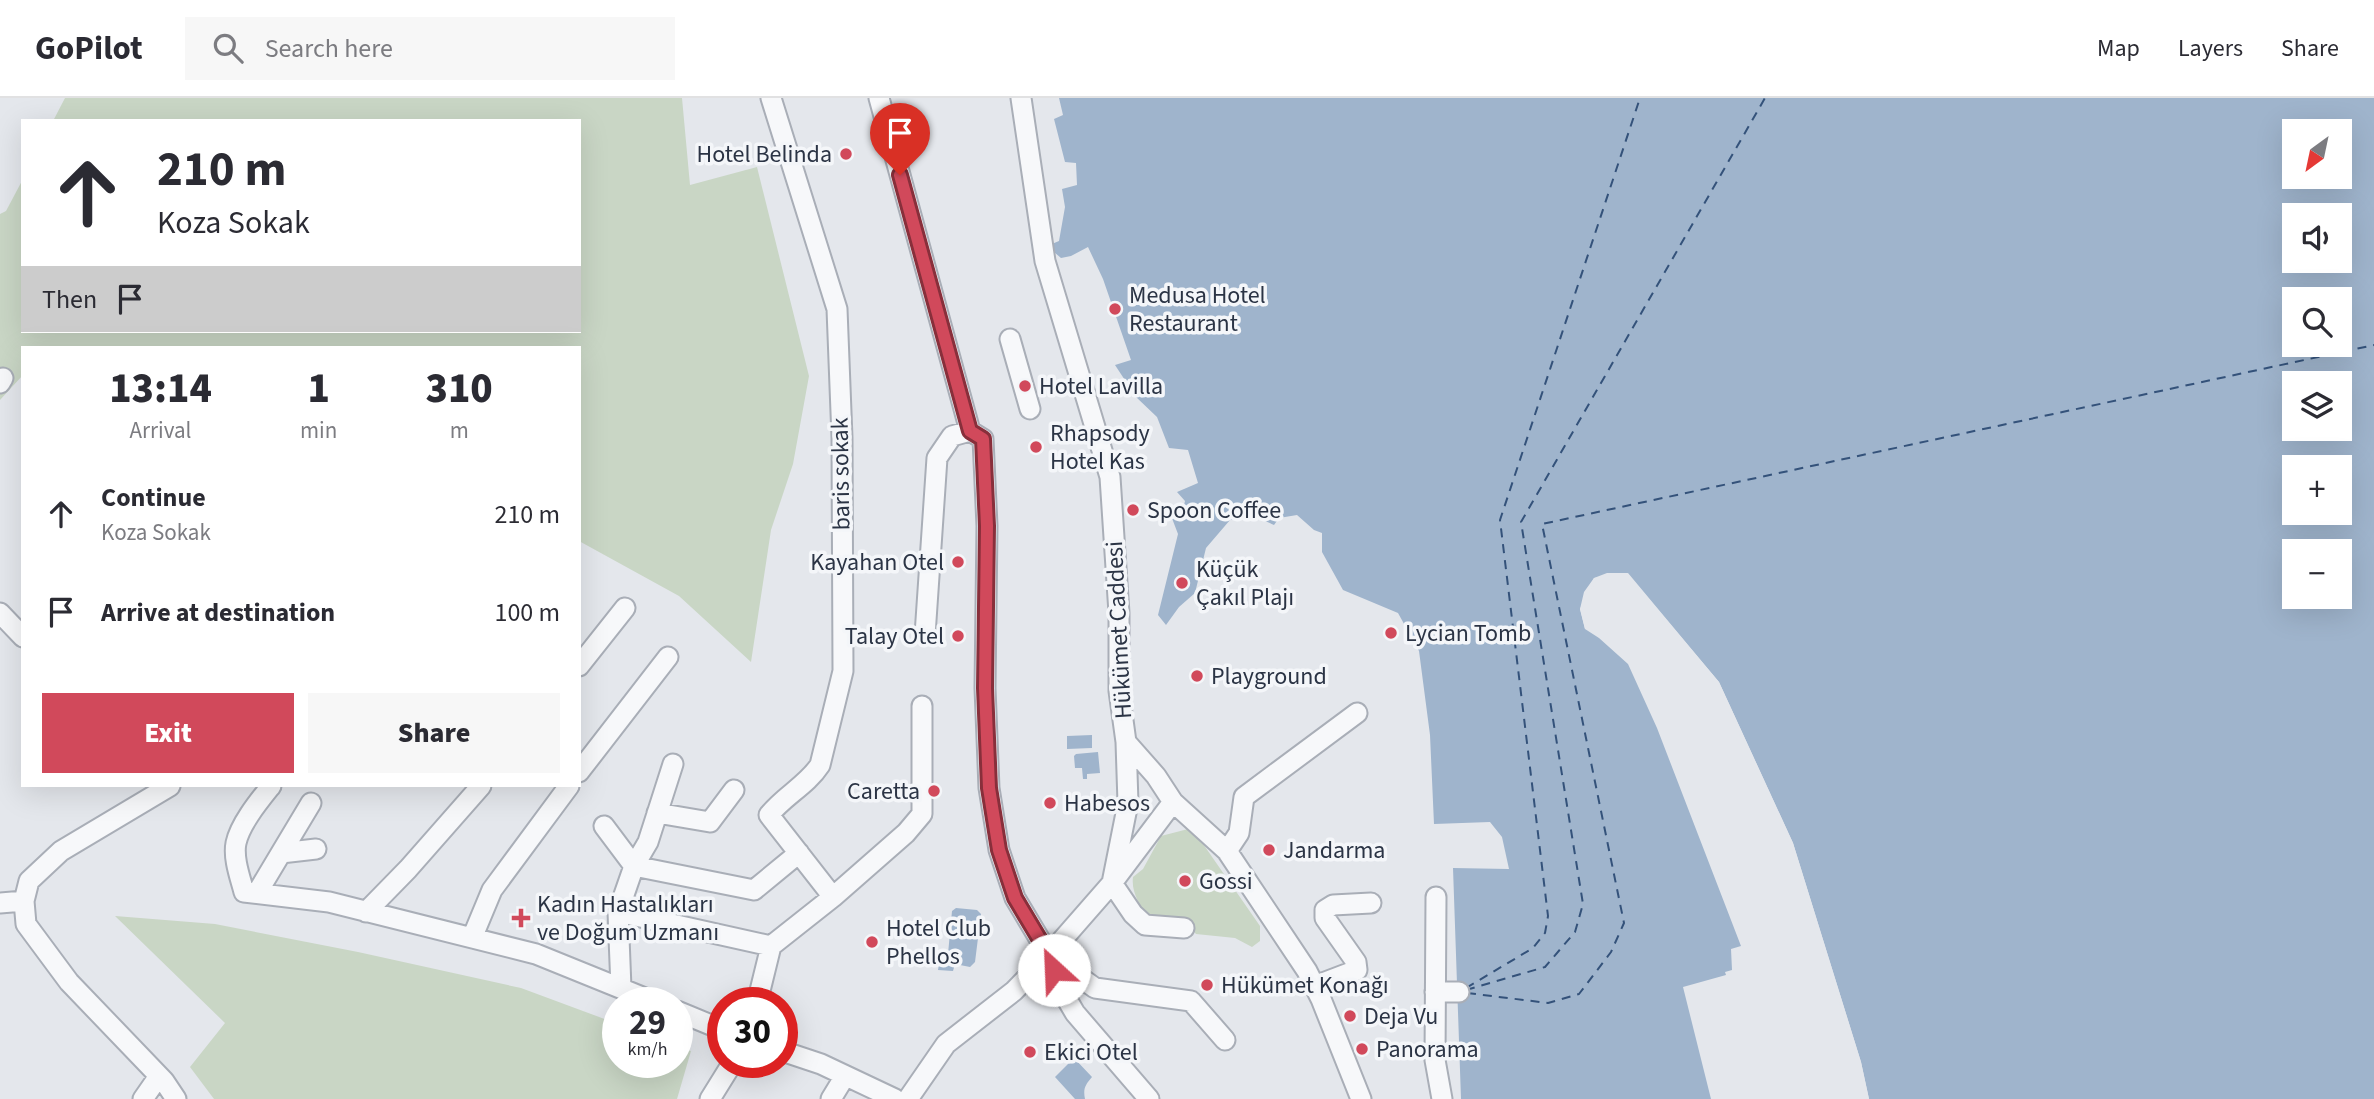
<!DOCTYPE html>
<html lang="en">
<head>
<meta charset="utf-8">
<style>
  body { margin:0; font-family:"Source Sans 3",sans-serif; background:#f7f7f7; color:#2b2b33; height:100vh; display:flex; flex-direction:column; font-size:26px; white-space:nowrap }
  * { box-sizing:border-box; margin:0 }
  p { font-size:23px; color:#7c7c81 }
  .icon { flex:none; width:38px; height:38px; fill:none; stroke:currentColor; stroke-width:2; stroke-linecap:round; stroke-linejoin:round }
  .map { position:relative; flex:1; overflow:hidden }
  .sheet { position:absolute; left:21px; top:248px; width:560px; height:441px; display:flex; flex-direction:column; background:#fff; border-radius:0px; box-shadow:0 7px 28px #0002 }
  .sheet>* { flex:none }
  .banner { position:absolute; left:21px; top:21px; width:560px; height:214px; border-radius:0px; box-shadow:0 7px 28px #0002; background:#fff; color:#2b2b33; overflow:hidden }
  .needle { width:46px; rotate:213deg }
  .controls { position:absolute; left:2282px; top:21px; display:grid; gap:14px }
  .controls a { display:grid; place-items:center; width:70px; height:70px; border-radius:0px; background:#fff; box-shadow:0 7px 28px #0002; font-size:35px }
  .speed { position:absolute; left:602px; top:889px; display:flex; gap:14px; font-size:35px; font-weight:700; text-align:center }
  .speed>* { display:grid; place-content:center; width:91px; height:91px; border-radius:50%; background:#fff; box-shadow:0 7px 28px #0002; line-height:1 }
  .speed small { font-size:18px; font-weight:400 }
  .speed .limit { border:10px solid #d22; background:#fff; color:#111 }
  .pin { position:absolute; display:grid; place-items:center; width:60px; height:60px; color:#fff; margin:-72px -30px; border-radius:50% 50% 50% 0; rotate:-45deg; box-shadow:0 0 7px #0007 }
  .pin .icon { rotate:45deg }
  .me { position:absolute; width:77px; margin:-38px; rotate:335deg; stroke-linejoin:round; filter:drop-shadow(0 0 5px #0008) }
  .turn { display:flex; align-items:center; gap:24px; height:147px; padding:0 21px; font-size:32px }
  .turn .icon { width:91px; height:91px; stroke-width:2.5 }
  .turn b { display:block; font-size:49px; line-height:60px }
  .then { display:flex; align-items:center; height:66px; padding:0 21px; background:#0003; gap:14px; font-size:26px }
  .eta { display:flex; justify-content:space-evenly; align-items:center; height:119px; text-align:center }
  .eta b { font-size:42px; font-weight:800; line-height:49px }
  .primary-button { display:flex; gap:14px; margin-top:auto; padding:14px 21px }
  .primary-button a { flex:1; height:80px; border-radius:0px; background:#d1495b; color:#fff; font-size:28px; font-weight:800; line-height:80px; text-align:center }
  .primary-button a+a { background:#f7f7f7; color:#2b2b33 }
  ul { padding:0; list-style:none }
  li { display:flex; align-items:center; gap:21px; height:98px; padding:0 21px }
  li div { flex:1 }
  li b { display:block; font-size:26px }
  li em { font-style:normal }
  header { display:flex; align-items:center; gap:42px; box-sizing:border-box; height:98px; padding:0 35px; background:#fff; border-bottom:2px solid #e1e1e2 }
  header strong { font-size:33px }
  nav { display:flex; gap:38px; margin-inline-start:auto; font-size:24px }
  .search { width:490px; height:63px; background:#f7f7f7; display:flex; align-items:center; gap:18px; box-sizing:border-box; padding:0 24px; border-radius:0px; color:#7c7c81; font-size:26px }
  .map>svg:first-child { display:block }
</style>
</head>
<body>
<header>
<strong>GoPilot</strong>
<div class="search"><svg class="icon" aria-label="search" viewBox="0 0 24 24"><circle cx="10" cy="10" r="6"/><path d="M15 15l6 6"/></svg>Search here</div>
<nav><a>Map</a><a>Layers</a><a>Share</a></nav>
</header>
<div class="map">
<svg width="2374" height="1001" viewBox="0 0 2374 1001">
  <rect width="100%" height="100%" fill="#e4e7ec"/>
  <path fill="#c9d6c5" d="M65 0H682L690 87 757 69 809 278 793 366 771 432 751 564 679 498 579 443V250H23V277L0 302V116L6 113 23 81V233H579V23H53Z
    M1192 730 1260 828V843L1252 849 1235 840 1196 836 1188 827 1147 820C1140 807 1131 794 1133 779L1143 771 1161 738Z
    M115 818 215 826 358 854 521 890 618 926V964H677V948L691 953 677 1001H214L190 969 225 925Z"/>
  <path fill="#9fb4cc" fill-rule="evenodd" d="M1059 0H2374V1001H1869L1861 964 1793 745 1719 584 1628 475 1594 480 1580 511 1585 531 1599 540 1628 566 1657 630 1741 848 1731 851 1732 872 1725 874 1726 877 1683 889 1711 1001H1461L1453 770 1509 771 1502 739 1490 724 1434 726 1430 637 1419 553 1398 515 1343 492 1322 454V435L1314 432 1297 417 1279 420 1274 427 1256 419 1230 422 1206 450 1195 495 1179 509 1166 527 1158 517 1178 436 1170 415H1182L1185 403 1177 394 1198 385 1188 352 1169 350 1157 319 1136 299 1115 267 1131 262 1103 181 1088 149 1071 158 1061 160 1047 148 1059 143 1065 109 1062 91 1077 87 1076 65 1065 64 1054 21 1063 17ZM2294 33H2340V79H2294ZM2294 117H2340V163H2294ZM2294 201H2340V247H2294ZM2294 285H2340V331H2294ZM2294 369H2340V415H2294ZM2294 453H2340V499H2294Z
    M1092 637V650L1067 651V638Z
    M1098 654 1100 675 1087 676V681H1083L1082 670H1075L1074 658 1076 656Z
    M956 810 977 812 981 816 975 864 970 869 955 866 953 873 938 872 941 855 948 856 952 813Z
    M1074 960 1092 979C1085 987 1083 991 1085 1001H1075L1055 979Z"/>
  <path fill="#e4e7ec" d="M1607 475H1627L1719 584 1793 745 1861 964 1869 1001H1866L1858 965 1790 746 1716 586 1626 479H1608L1597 483 1588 496 1583 511 1589 530 1585 531 1580 511 1584 494 1594 480Z"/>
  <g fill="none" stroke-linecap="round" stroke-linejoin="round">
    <path stroke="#34527a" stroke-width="2" stroke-dasharray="9 7" stroke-linecap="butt" d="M1466 890 1533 850 1545 835 1548 818 1500 422 1640 0
      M1466 892 1545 869 1575 834 1583 806 1521 424 1765 0
      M1467 895 1548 905 1579 896 1611 854 1624 825 1542 426 2374 247"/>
    <g stroke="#a9aeb7" stroke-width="23">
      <path id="minor" d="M771 0 837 211 842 340 843 573 820 667C807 687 784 698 769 717L833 799
        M879 0 970 333
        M1021 0 1045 163 1110 379 1119 515V593L1126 644 1156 678 1173 704 1227 753 1307 873 1321 901 1361 1001
        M1010 241 1030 311
        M0 285 3 280
        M970 333 983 341 987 428 985 590 989 690 999 752 1015 800 1049 857 1058 886 1075 915 1149 1001
        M0 515 23 539
        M925 537 937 360 952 338 970 333
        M579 568 625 510
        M1126 644 1128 705 1112 785 1133 816 1145 827 1184 830
        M579 674 668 559
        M170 688 61 753 29 783 24 803 26 826 69 884 164 983 176 1001
        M271 688C259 703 240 726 236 745 233 760 240 779 244 794L329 804 536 856 657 905
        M657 715 710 724 734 692
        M604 728 634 768 754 792 799 755
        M1227 753 1239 735 1244 699 1357 615
        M281 755 311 705
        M257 795 281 755 316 751
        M1436 799 1435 962 1442 1001
        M0 805 24 803
        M366 814 408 771 481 688
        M618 814 771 848
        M472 840 492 792 569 688
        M1049 857 1095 890 1191 903 1225 942
        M1315 888 1357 872 1356 864 1325 820V812L1333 807 1371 805
        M621 890 618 814 634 768 648 744 673 666
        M1435 894H1459
        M757 905 771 848 833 799 906 735 922 716V608
        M677 913 723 932
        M782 953 821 966 895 1001
        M143 1001 159 978
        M710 1001 733 964
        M831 1001 845 978
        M908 1001 946 946 1014 893 1049 857 1112 785 1173 704"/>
    </g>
    <use href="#minor" stroke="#f7f8fa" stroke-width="19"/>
  </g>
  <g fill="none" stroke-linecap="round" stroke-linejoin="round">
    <g stroke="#882f3b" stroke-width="18">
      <path id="route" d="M900 77 970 333 983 341 987 428 985 590 989 690 999 752 1015 800 1049 857 1054 872"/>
    </g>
    <use href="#route" stroke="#d1495b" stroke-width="12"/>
  </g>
  <g fill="#d1495b" stroke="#f4f6f9" stroke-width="2.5">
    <circle cx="846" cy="56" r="7"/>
    <circle cx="1115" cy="211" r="7"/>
    <circle cx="1025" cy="288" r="7"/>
    <circle cx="1036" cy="349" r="7"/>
    <circle cx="1133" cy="412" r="7"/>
    <circle cx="958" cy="464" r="7"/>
    <circle cx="1182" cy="485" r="7"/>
    <circle cx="1391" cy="535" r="7"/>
    <circle cx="958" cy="538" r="7"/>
    <circle cx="1197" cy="578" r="7"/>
    <circle cx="934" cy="693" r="7"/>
    <circle cx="1050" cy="705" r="7"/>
    <circle cx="1269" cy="752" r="7"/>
    <circle cx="1185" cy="783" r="7"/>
    <path d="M517.5 809.5h7v7h7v7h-7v7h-7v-7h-7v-7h7z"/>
    <circle cx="872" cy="844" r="7"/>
    <circle cx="1207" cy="887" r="7"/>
    <circle cx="1350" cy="918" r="7"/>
    <circle cx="1362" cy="951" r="7"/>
    <circle cx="1030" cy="954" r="7"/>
  </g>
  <g text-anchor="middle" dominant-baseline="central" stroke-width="7" stroke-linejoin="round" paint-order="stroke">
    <g font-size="24" fill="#2b3445" stroke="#f4f6f9" text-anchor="start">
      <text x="832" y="56" text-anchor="end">Hotel Belinda</text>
      <text x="1129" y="197">Medusa Hotel<tspan x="1129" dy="28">Restaurant</tspan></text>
      <text x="1039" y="288">Hotel Lavilla</text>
      <text x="1050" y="335">Rhapsody<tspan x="1050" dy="28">Hotel Kas</tspan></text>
      <text x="1147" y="412">Spoon Coffee</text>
      <text x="944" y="464" text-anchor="end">Kayahan Otel</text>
      <text x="1196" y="471">Küçük<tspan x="1196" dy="28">Çakıl Plajı</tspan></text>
      <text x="1405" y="535">Lycian Tomb</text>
      <text x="944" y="538" text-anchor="end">Talay Otel</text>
      <text x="1211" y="578">Playground</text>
      <text x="920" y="693" text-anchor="end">Caretta</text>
      <text x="1064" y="705">Habesos</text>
      <text x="1283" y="752">Jandarma</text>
      <text x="1199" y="783">Gossi</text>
      <text x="537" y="806">Kadın Hastalıkları<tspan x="537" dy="28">ve Doğum Uzmanı</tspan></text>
      <text x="886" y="830">Hotel Club<tspan x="886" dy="28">Phellos</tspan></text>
      <text x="1221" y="887">Hükümet Konağı</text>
      <text x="1364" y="918">Deja Vu</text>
      <text x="1376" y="951">Panorama</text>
      <text x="1044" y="954">Ekici Otel</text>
    </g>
    <g font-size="24" fill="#2b3445" stroke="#f4f6f9">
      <text transform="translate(841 376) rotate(-91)">baris sokak</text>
      <text transform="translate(1119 532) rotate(-93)">Hükümet Caddesi</text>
    </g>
  </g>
</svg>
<div class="controls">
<a><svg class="needle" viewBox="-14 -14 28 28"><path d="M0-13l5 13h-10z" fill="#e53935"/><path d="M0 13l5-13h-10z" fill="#7c7c81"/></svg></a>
<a><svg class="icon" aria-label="sound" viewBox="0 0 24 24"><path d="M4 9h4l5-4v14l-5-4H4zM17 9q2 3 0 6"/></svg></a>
<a><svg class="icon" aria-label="search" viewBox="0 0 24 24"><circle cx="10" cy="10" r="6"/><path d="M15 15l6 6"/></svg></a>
<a><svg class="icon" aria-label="layers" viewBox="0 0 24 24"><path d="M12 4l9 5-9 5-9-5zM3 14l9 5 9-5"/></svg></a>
<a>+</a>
<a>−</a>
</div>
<div class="speed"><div>29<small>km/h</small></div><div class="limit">30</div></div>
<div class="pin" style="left:900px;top:77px;background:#d93025"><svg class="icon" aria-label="arrive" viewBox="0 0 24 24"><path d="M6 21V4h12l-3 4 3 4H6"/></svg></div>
<svg class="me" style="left:1054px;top:872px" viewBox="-20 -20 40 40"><circle r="19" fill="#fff"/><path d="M0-13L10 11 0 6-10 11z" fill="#d1495b"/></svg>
<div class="banner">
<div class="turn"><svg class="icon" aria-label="ahead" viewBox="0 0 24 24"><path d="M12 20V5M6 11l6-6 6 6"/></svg><div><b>210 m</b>Koza Sokak</div></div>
<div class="then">Then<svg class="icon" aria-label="arrive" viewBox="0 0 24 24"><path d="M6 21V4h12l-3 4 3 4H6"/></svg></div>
</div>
<section class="sheet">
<div class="eta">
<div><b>13:14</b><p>Arrival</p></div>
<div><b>1</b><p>min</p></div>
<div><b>310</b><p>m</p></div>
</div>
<ul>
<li><svg class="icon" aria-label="ahead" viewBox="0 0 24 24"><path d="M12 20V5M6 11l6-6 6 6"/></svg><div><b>Continue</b><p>Koza Sokak</p></div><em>210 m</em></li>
<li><svg class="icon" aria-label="arrive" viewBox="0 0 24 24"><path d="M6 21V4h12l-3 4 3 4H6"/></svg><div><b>Arrive at destination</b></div><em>100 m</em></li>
</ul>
<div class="primary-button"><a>Exit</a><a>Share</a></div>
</section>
</div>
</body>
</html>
